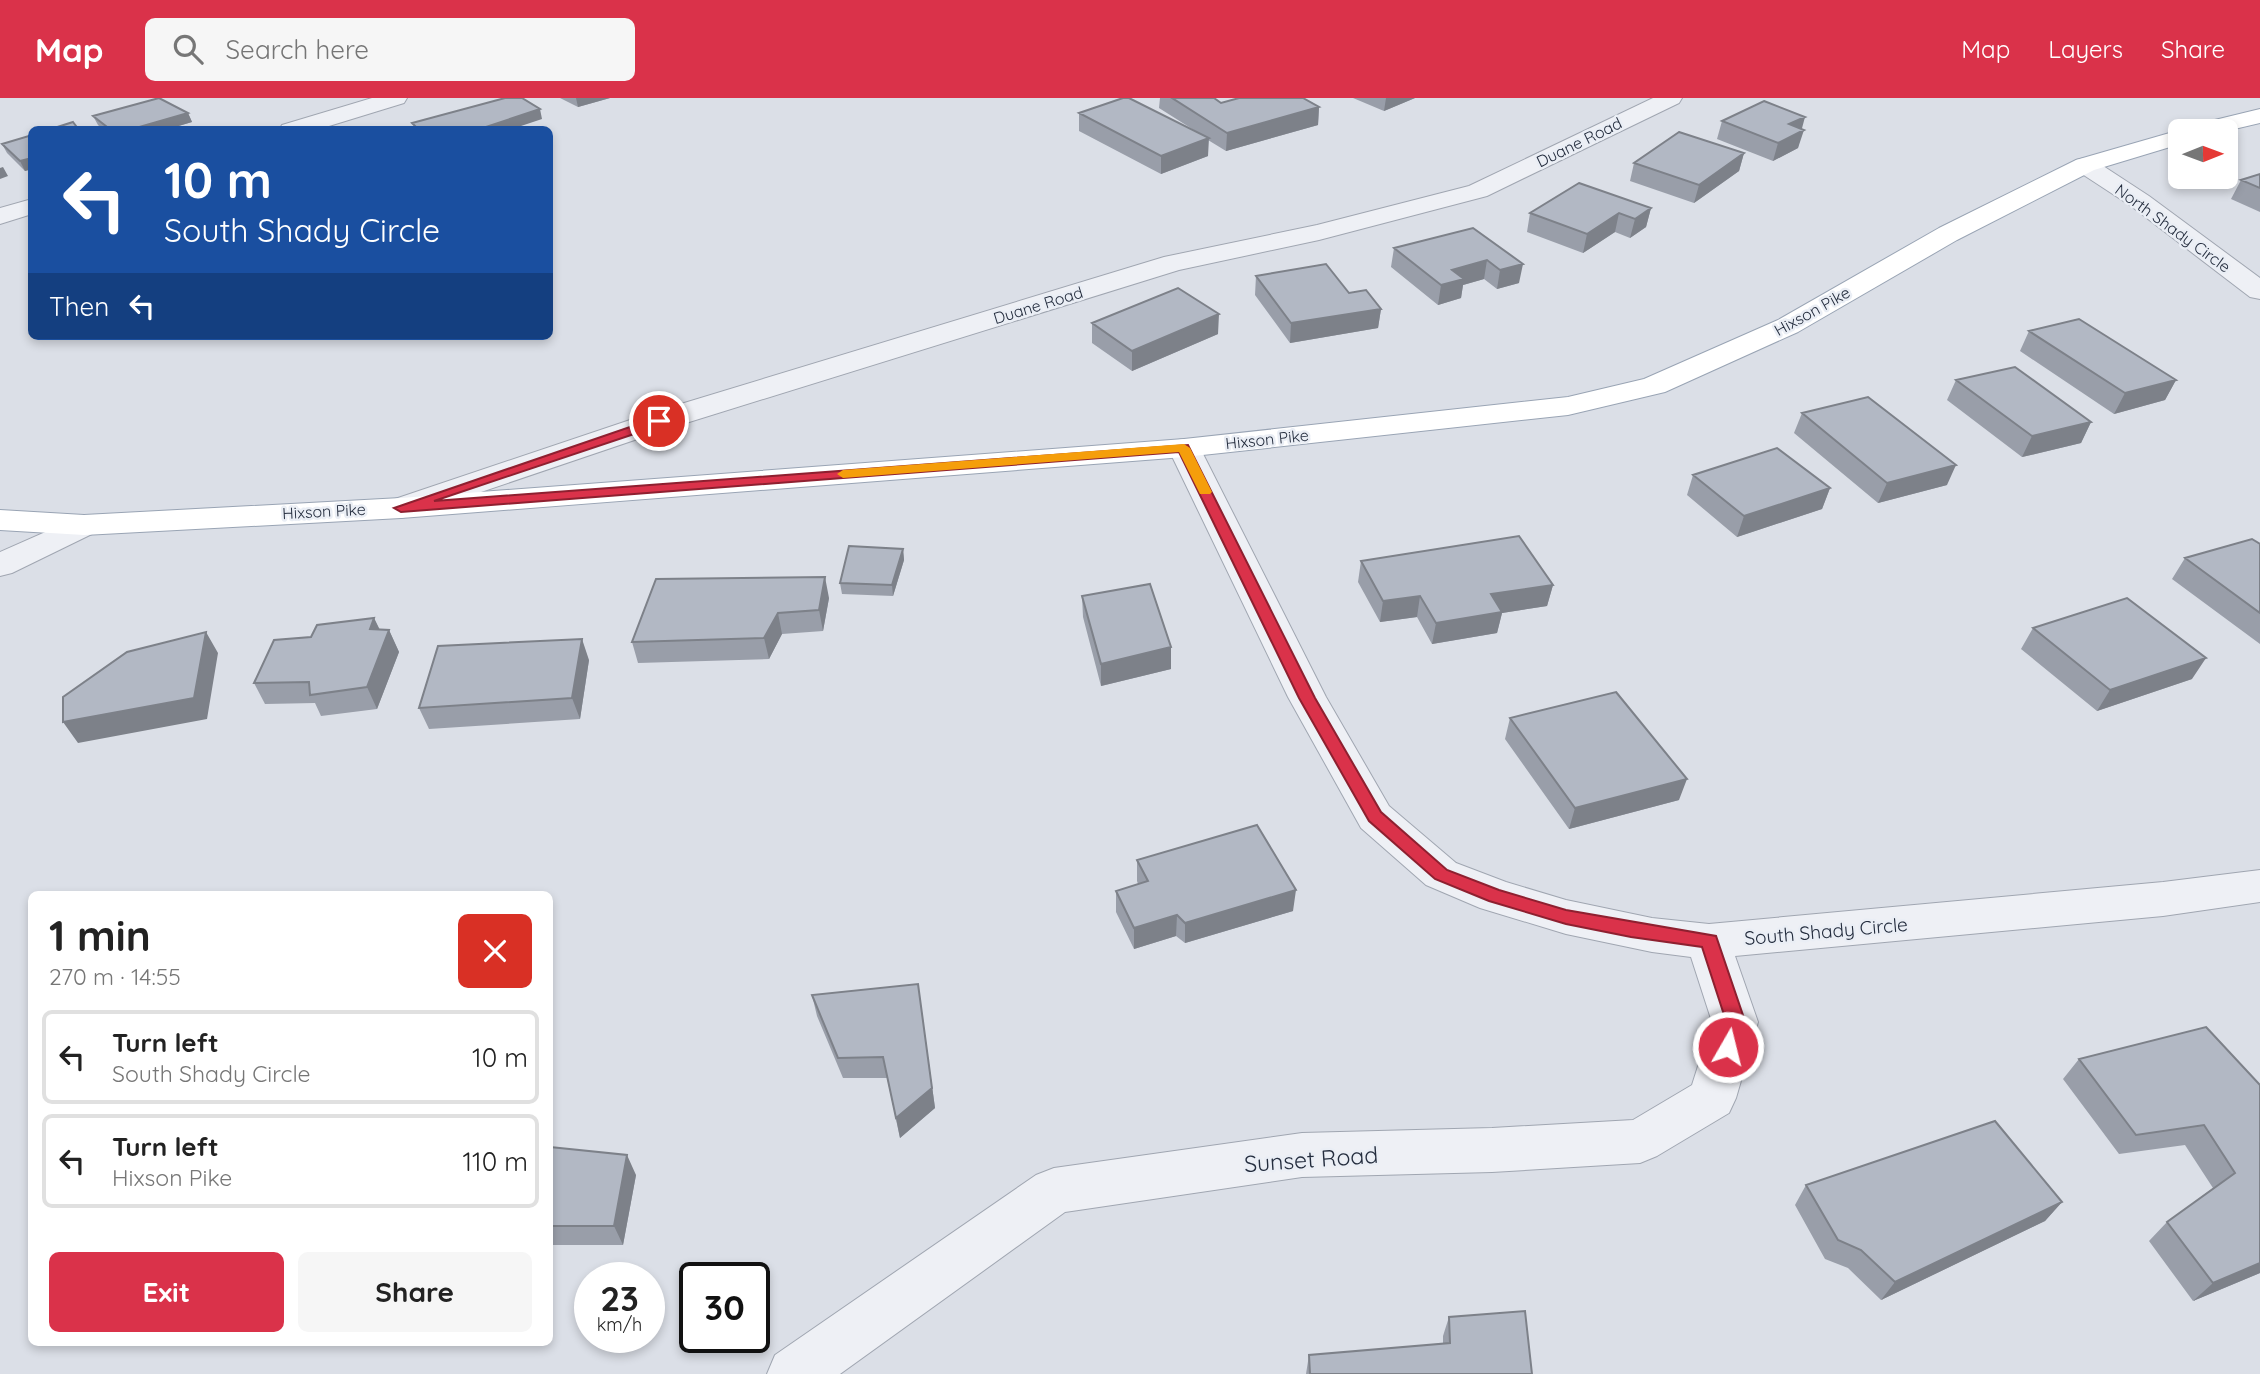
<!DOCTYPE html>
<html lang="en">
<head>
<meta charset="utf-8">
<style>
  body { margin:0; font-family:Quicksand,sans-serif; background:#f6f6f6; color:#222; height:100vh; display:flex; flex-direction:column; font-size:26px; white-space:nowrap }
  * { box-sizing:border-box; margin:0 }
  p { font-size:23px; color:#767676 }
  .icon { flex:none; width:38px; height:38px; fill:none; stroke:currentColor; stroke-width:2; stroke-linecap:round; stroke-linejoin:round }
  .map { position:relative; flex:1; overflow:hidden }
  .panel { position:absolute; left:28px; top:793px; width:525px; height:455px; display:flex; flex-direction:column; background:#fff; border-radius:10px; box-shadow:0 4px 10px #0003 }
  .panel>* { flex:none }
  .top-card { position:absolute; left:28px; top:28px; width:525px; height:214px; border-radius:10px; box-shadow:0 4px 10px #0003; background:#1a4fa0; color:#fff; overflow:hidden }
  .needle { width:46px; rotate:89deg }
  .controls { position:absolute; left:2168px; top:21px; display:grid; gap:14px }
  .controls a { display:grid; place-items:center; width:70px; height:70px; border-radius:10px; background:#fff; box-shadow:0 4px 10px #0003; font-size:35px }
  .speed { position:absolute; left:574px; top:1164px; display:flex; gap:14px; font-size:35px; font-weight:700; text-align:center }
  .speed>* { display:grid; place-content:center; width:91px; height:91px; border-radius:50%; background:#fff; box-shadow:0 4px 10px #0003; line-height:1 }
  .speed small { font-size:18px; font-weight:400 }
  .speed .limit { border:4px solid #111; border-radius:10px; background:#fff; color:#111 }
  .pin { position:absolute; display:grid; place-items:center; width:60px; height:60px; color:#fff; margin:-30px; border:4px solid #fff; border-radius:50%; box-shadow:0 2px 7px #0007 }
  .me { position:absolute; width:77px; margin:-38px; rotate:8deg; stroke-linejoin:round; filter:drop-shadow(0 0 5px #0008) }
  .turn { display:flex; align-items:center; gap:24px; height:147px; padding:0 21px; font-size:32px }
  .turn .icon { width:91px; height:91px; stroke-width:2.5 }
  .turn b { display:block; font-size:49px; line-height:60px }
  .then { display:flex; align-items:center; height:66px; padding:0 21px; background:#0003; gap:14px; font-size:26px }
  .round { display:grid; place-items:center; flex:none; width:74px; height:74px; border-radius:10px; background:#f6f6f6 }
  .summary { display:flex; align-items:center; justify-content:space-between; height:119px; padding:0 21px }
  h1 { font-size:42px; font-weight:700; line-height:52px }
  .button { display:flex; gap:14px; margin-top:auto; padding:14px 21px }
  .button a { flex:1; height:80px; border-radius:10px; background:#da324a; color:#fff; font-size:28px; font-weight:700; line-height:80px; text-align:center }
  .button a+a { background:#f6f6f6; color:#222 }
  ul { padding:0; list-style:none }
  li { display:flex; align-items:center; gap:21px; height:94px; margin:0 14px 10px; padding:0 7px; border:4px solid #e0e0e0; border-radius:10px }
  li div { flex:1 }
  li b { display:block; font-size:26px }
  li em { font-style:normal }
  header { display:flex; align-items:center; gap:42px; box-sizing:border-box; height:98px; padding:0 35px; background:#da324a; color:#fff }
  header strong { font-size:33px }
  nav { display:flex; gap:38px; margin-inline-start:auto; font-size:24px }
  .search { width:490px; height:63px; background:#f6f6f6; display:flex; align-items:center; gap:18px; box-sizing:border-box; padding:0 24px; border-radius:10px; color:#767676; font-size:26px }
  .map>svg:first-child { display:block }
</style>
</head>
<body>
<header>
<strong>Map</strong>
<div class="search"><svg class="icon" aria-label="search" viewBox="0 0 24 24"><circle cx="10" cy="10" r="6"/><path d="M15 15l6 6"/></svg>Search here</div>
<nav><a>Map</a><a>Layers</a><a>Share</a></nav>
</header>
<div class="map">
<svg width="2260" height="1276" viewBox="0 0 2260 1276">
  <rect width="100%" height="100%" fill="#dbdfe7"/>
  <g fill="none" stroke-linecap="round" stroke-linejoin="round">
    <g stroke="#a0a6b1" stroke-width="2">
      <path id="minor" d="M372 0H407L404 5 316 32H279L282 27Z
        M1653 0H1682L1679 5 1487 98 1319 142 1179 172 670 330 413 417 401 420 389 417 385 410 389 403 648 316 1164 159 1317 127 1469 88Z
        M2085 60 2094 62 2149 98 2260 180V201L2250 199 2131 108 2076 72 2073 67 2076 62Z
        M32 101V116L0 126V110Z
        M1184 341 1195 343 1200 350 1326 599 1389 708 1456 765 1506 784 1566 802 1652 820 1709 826 2163 784 2260 772V804L2163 818 1735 858 1758 924 1736 1000 1729 1015 1657 1058 1640 1065 1492 1074 1302 1079 1065 1114 840 1276H767L775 1257 1036 1077 1054 1070 1302 1035 1492 1030 1633 1022 1692 987 1712 924 1691 859 1652 854 1566 836 1480 810 1426 787 1361 730 1288 599 1168 350 1173 343Z
        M84 417 96 420 101 427 96 434 12 475 0 478V454Z"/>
    </g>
    <g stroke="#99a4b4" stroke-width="2">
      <path id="major" d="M2260 11V25L2226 33H2186L2190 28Z
        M2180 32 2185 33H2180V46L2094 72 1957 142 1798 234 1665 294 1568 317 1184 359 401 420 84 437 0 432V412L84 417 401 400 1184 341 1568 299 1644 281 1778 222 1939 130 2076 62Z"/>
    </g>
    <use href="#minor" fill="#eef0f5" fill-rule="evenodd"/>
    <use href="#major" fill="#fff" fill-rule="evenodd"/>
  </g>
  <path fill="#999ea9" d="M560 0H610L578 9Z
    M1160 0H1214L1221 5 1319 9 1318 27 1226 53 1208 42V58L1161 76 1079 33V15L1197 34 1159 10Z
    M1353 0H1415L1384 13Z
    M188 15 192 24 165 32H103L98 27 93 18Z
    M1722 23 1801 31 1798 50 1773 63 1717 41Z
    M32 37V71L25 73 7 55 2 46Z
    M1744 55 1739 73 1694 105 1630 83 1634 65Z
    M2260 76V114L2231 101 2241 82Z
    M1651 110 1646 129 1630 140 1615 134 1583 155 1527 134 1530 115Z
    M1473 130 1519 185 1497 191 1484 181 1463 187 1461 200 1438 207 1391 169 1394 150Z
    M1256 178 1349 195 1381 211 1378 230 1290 245 1255 197Z
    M1092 225 1218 236 1132 273 1092 245Z
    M2029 233 2176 282 2165 302 2114 316 2020 253Z
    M1956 282 2091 324 2081 345 2022 359 1947 302Z
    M1802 315 1947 387 1878 405 1794 335Z
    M1693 377 1830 390 1822 411 1737 439 1687 397Z
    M2260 446V546L2172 481 2185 460Z
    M903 451 904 462 893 498 842 496 840 485Z
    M1361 463 1553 487 1547 508 1502 515 1497 535 1432 546 1417 519 1380 524 1358 484Z
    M1082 498 1171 549V571L1101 588 1083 519Z
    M829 500 823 533 782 536 769 561 638 565 632 544Z
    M374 520 380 532H389L399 554 377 611 321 618 315 605 265 606 254 585 311 539Z
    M2033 530 2192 581 2097 613 2021 551Z
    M589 562 580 621 429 631 419 610Z
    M1510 620 1679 702 1569 731 1505 641Z
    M1137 762 1293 813 1185 845 1176 838 1134 851 1116 814V793L1138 786 1137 783Z
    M812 897 921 907 935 1010 900 1040 887 980H843L817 918Z
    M2079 961 2260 987V1175L2193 1203 2149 1143 2167 1124 2213 1090 2185 1047 2119 1056 2063 981Z
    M550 1049 636 1077 623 1147H550Z
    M1806 1087 2062 1104 2045 1123 1881 1202 1848 1170 1825 1161 1795 1107Z
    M1449 1219 1532 1276H1306L1309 1257 1443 1246V1238Z"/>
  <path fill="#7d8189" d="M576 0H610L578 9Z
    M1386 0H1415L1384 13Z
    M1319 9 1318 27 1226 53 1227 35Z
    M540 11 542 21 509 32H477Z
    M188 15 192 24 165 32H129Z
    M1805 19 1801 34 1804 32 1798 50 1773 63 1778 45 1789 26Z
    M1209 40 1208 58 1161 76V58Z
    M1744 55 1739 73 1694 105 1699 87Z
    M32 60V71L25 73 20 63Z
    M3 69 8 78 0 81V70Z
    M1651 110 1646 129 1630 140 1635 121Z
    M1619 115 1615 134 1583 155 1587 136Z
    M1487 162 1484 181 1463 187 1461 200 1438 207 1441 187 1452 172Z
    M1523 166 1519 185 1497 191 1500 172Z
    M1381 211 1378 230 1290 245 1291 225Z
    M1219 216 1218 236 1132 273V253Z
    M2176 282 2165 302 2114 316 2125 295Z
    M2091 324 2081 345 2022 359 2032 338Z
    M1956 367 1947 387 1878 405 1887 385Z
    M1830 390 1822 411 1737 439 1744 418Z
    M903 451 904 462 893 498 892 487Z
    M825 479 829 500 823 533 819 512Z
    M1553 487 1547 508 1502 515 1497 535 1432 546 1436 525 1491 496Z
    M1420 498 1417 519 1380 524 1383 503Z
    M778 515 782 536 769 561 764 540Z
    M374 520 384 541 370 531Z
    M389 532 399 554 377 611 367 589Z
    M206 534 218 555 207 621 78 645 63 624Z
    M582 541 589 562 580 621 572 600Z
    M1171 549V571L1101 588V566Z
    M2206 560 2192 581 2097 613 2110 592Z
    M1687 681 1679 702 1569 731 1575 710Z
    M1296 792 1293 813 1185 845V825Z
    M1177 817 1176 838 1134 851V830Z
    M921 907 935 1010 900 1040 896 1020Z
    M627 1057 636 1077 623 1147 614 1128Z
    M2062 1104 2045 1123 1881 1202 1895 1184Z
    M2260 1165V1175L2193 1203 2213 1185Z"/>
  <path fill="#b2b8c4" stroke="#7d8189" stroke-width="2" d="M159 0 188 15 129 32H111L93 18Z
    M505 0H522L540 11 477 32H419L412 25Z
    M1123 0H1129L1209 40 1161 58 1079 15Z
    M1172 0H1214L1221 5 1239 0H1303L1319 9 1227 35Z
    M1764 3 1805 19 1789 26 1804 32 1778 45 1722 23Z
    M73 24 79 32H48Z
    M1679 34 1744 55 1699 87 1634 65Z
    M32 37V60L20 63 2 46Z
    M2260 76V90L2241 82Z
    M1579 85 1651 110 1635 121 1619 115 1587 136 1530 115Z
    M1473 130 1523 166 1500 172 1487 162 1452 172 1464 181 1441 187 1394 150Z
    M1326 166 1349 195 1366 192 1381 211 1291 225 1256 178Z
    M1178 190 1219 216 1132 253 1092 225Z
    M2079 221 2176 282 2125 295 2029 233Z
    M2015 269 2091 324 2032 338 1956 282Z
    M1868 299 1956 367 1887 385 1802 315Z
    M1777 350 1830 390 1744 418 1693 377Z
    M1519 438 1553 487 1491 496 1502 514 1436 525 1420 498 1383 503 1361 463Z
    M2252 441 2260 446V515L2185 460Z
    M849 448 903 451 892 487 840 485Z
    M825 479 819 512 778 515 764 540 632 544 656 481Z
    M1150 486 1171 549 1101 566 1082 498Z
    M2127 500 2206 560 2110 592 2033 530Z
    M374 520 370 531 389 532 367 589 310 597 309 584 254 585 274 542 311 539 317 527Z
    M206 534 194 600 63 624V599L127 554Z
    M582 541 572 600 419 610 438 548Z
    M1616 594 1687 681 1575 710 1510 620Z
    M1257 727 1296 792 1185 825 1177 817 1134 830 1116 793 1148 783 1137 762Z
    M918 886 932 990 896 1020 883 959 838 960 812 897Z
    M2206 929 2260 987V1165L2213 1185 2167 1124 2235 1075 2204 1027 2136 1037 2079 961Z
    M1995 1023 2062 1104 1895 1184 1861 1152 1838 1142 1806 1087Z
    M550 1049 627 1057 614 1128H550Z
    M1525 1213 1532 1276H1310L1309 1257 1450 1245 1449 1219Z"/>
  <path fill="#da324a" stroke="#8e2030" stroke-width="2" d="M659 319 664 320V326L434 403 1188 347 1315 600 1381 714 1447 772 1499 792 1566 812 1716 838 1745 923 1734 955 1728 957 1721 955 1718 949 1726 923 1702 849 1631 839 1566 826 1489 803 1435 781 1369 723 1299 600 1179 354 401 414 394 410Z"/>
  <path fill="#f59e0b" d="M1184 346 1190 350 1212 394 1210 396H1200L1179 354 843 380 837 376 843 372Z"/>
  <g text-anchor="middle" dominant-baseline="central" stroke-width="5" stroke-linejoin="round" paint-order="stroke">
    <g font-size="16" fill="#242d3e" stroke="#eaeef5">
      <text transform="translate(1579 44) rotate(-26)">Duane Road</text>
      <text transform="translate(2173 130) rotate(36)">North Shady Circle</text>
      <text transform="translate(1038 207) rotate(-17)">Duane Road</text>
      <text transform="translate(1812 213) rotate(-29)">Hixson Pike</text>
      <text transform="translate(1267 341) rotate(-6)">Hixson Pike</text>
      <text transform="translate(324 413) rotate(-3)">Hixson Pike</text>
    </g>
    <g font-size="19" fill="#242d3e" stroke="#eaeef5">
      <text transform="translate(1826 833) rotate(-5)">South Shady Circle</text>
    </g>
    <g font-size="23" fill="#242d3e" stroke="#eaeef5">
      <text transform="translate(1311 1061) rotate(-4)">Sunset Road</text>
    </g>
  </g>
</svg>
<div class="controls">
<a><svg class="needle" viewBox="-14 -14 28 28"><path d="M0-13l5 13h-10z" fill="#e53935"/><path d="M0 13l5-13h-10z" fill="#767676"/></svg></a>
</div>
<div class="speed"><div>23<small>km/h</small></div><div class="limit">30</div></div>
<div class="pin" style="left:659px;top:323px;background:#d93025"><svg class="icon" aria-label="arrive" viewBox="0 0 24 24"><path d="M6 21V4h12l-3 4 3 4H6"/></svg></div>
<svg class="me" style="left:1728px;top:949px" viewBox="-20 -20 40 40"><circle r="17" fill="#da324a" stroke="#fff" stroke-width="3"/><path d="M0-11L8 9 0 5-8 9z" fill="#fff"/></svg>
<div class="top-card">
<div class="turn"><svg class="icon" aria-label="left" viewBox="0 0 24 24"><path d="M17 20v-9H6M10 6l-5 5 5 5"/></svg><div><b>10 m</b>South Shady Circle</div></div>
<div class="then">Then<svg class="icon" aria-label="left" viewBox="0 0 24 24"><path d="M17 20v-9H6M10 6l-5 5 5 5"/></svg></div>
</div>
<section class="panel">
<div class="summary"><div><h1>1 min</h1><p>270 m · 14:55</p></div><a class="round" style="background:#d93025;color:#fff"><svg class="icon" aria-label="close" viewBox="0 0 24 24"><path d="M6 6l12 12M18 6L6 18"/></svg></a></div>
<ul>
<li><svg class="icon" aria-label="left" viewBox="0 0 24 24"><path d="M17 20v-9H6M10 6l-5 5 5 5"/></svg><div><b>Turn left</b><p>South Shady Circle</p></div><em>10 m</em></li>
<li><svg class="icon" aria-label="left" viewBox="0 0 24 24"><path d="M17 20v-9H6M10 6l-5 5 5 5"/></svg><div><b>Turn left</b><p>Hixson Pike</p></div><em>110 m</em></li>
</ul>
<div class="button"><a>Exit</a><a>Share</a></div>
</section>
</div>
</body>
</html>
